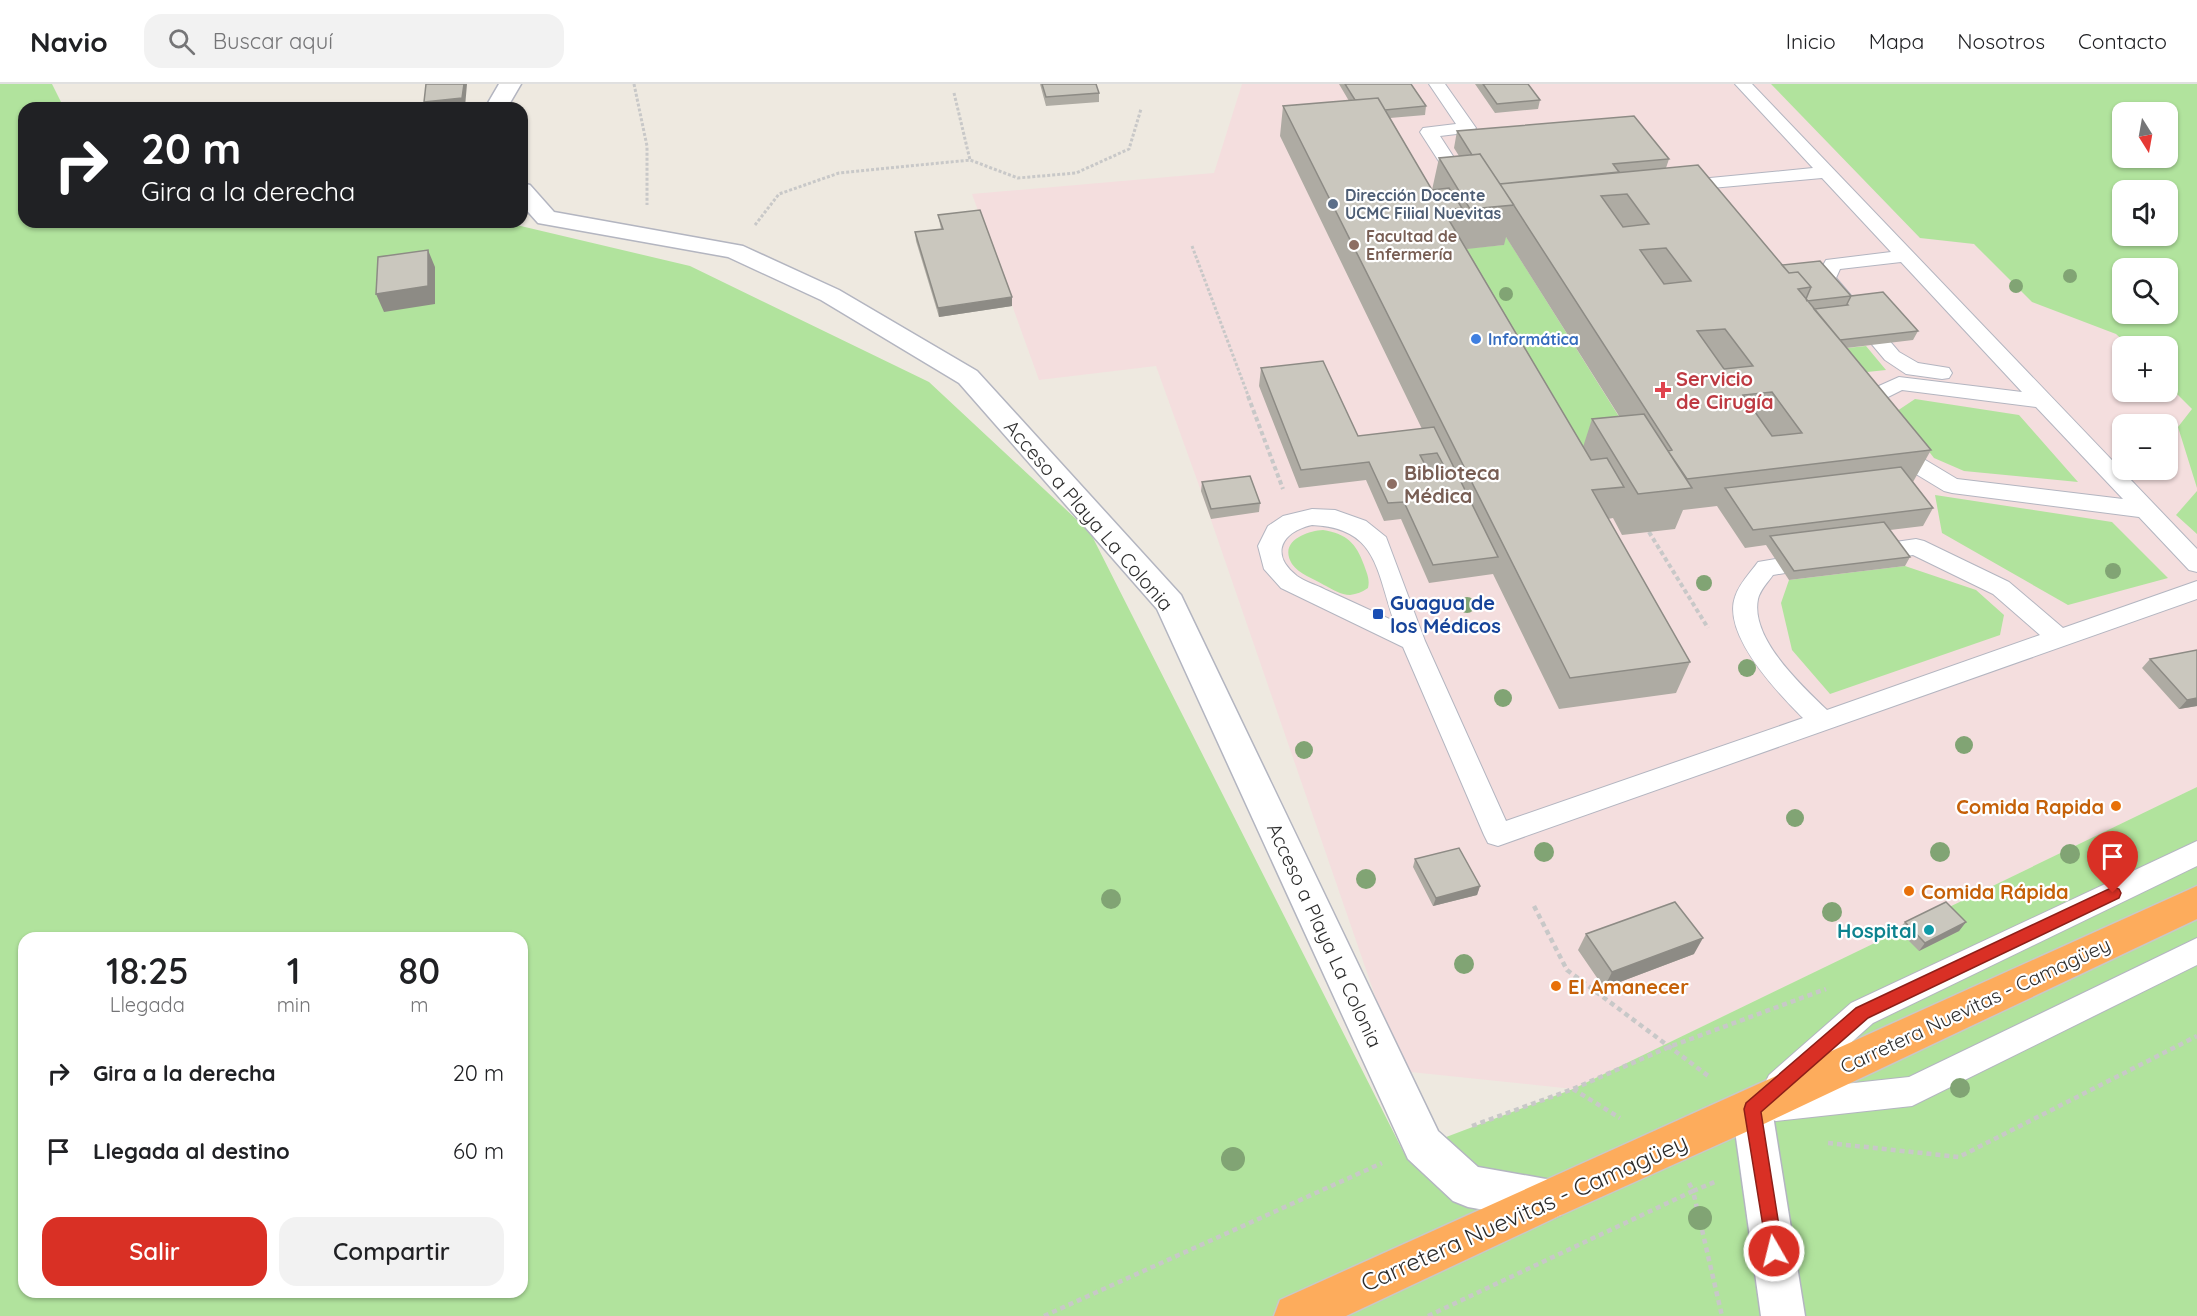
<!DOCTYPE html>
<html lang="es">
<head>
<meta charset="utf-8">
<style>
  body { margin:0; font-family:Quicksand,sans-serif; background:#f2f2f2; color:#202124; height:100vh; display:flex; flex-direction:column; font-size:22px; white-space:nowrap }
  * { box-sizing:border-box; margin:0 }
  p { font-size:20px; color:#757577 }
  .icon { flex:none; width:33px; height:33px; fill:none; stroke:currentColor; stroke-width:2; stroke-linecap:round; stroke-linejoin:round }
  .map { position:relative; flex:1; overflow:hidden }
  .drawer { position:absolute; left:18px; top:848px; width:510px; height:366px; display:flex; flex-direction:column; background:#fff; border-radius:18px; box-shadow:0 2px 4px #0004 }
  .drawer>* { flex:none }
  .banner { position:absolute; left:18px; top:18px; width:510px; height:126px; border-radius:18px; box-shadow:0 2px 4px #0004; background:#202124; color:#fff; overflow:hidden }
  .needle { width:39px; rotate:169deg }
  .buttons { position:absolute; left:2112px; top:18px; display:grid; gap:12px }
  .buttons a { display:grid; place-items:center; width:66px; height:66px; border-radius:12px; background:#fff; box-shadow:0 2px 4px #0004; font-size:30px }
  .pin { position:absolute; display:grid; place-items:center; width:51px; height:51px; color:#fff; margin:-62px -26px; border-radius:50% 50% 50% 0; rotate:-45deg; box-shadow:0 0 6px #0007 }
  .pin .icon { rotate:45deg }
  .me { position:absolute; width:66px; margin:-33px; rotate:352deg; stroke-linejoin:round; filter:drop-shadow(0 0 4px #0008) }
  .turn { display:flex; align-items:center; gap:21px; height:126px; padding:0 24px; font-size:27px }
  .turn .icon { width:78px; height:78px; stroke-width:2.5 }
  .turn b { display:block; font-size:42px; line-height:51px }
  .eta { display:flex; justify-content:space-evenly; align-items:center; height:102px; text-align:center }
  .eta b { font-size:36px; font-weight:600; line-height:42px }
  .primary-button { display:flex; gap:12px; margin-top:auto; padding:12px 24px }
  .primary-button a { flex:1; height:69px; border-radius:18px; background:#d93025; color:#fff; font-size:24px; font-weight:600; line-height:69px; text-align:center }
  .primary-button a+a { background:#f2f2f2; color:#202124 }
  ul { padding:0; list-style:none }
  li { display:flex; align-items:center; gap:18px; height:78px; padding:0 24px }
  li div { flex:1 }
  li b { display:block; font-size:22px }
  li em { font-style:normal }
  header { display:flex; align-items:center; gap:36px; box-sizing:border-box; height:84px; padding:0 30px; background:#fff; border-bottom:2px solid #e0e0e0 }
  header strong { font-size:28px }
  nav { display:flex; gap:33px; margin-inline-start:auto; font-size:21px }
  .search { width:420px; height:54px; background:#f2f2f2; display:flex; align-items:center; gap:15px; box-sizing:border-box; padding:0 21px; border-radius:18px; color:#757577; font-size:22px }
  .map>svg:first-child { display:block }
</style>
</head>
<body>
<header>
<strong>Navio</strong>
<div class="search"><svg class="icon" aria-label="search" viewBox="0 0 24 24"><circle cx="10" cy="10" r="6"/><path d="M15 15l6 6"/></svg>Buscar aquí</div>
<nav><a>Inicio</a><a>Mapa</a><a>Nosotros</a><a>Contacto</a></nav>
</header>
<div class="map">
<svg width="2197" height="1232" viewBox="0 0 2197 1232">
  <rect width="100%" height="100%" fill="#eee9e0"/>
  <path fill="#f4dede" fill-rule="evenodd" d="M1242 0H1771L1898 130 2122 152H2168V106L2197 102V703L1573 1005 1401 987 1201 407 1156 282 1039 296 972 110 1214 89ZM2122 184H2168V230H2122ZM2122 262H2168V308H2122ZM2122 340H2168V386H2122Z"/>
  <path fill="#b1e39d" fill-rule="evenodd" d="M0 0H52L64 24H24V138H504L690 182 929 298 1090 448 1404 1069 1573 1005 2197 703V1232H0ZM24 854H522V1208H24Z
    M1771 0H2197V404L2178 343 2192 325 2168 301V262H2129L2116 250 2032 218 1974 160 1920 154ZM2168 28V74H2122V28ZM2122 106H2168V152H2122ZM2122 184H2168V230H2122Z
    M1505 151 1660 398 1579 376 1461 165 1503 161Z
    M1866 262 1886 286 1829 292 1809 268Z
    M1915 315 2019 331 2078 398 1964 387 1934 374 1897 327Z
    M2197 407V450L2176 431Z
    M1935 411 2112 438 2168 494 2068 521 1942 449Z
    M1323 446C1347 450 1356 459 1364 481 1367 490 1370 495 1368 504 1362 508 1357 510 1350 511 1341 511 1332 505 1324 501 1314 495 1299 490 1292 480 1278 457 1307 447 1323 446Z
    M1905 482 1976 506 2004 531 2000 551 1830 610 1792 566 1781 519 1789 496Z"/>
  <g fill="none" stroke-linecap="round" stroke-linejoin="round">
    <g stroke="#b3b5c0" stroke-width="2">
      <path id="lane" d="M1429 0H1445L1476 44 1473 48 1440 52 1473 103 1470 107H1458L1420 48 1423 44 1456 40Z
        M1735 0H1752L2197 465V488L2189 486 2139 433 1952 409 1944 407 1906 384 1857 315 1861 310 1899 293 2022 308 1901 178 1840 185 1836 194 1899 268 1918 279 1949 284 1952 289 1949 294 1942 295 1906 290 1885 276 1816 194 1826 176 1891 168 1822 94 1679 107 1673 106 1670 102 1673 98 1679 97 1813 84ZM1902 306 2036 323 2123 415 1957 395 1922 374 1880 317Z
        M1312 425 1335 426 1366 437 1386 453 1425 557 1506 737 1803 634C1778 609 1722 551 1735 513 1739 500 1750 489 1758 478L1812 469 1820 471 1824 477 1820 483 1773 491C1768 498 1760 506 1758 515 1750 554 1801 601 1827 626L2040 551 1993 510 1913 471 1869 477 1861 475 1857 469 1861 463 1916 455 1924 457 2009 498 2063 544 2197 497V515L1498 762 1488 759 1484 751 1403 563 1281 504 1264 485 1258 462 1268 442 1283 432ZM1312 441C1377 444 1376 485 1394 537 1371 527 1349 516 1326 506 1317 501 1305 498 1297 492 1269 470 1282 448 1312 441Z
        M2197 757V782L1873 939 1799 1005 1909 993 2197 854V881L1912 1022 1776 1037 1765 1033 1760 1022 1765 1011 1768 1010 1764 1001 1769 991 1851 919Z"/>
    </g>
    <g stroke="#b3b5c0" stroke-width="3">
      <path id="street" d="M499 0H521L507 24H485Z
        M522 99 530 101 554 128 743 162 839 206 977 287 1181 511 1438 1047 1478 1083 1546 1095 1561 1101 1567 1116 1561 1131 1546 1137 1468 1123 1453 1117 1408 1075 1157 525 959 299 821 216 728 173 538 139 522 121Z"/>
    </g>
    <g stroke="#b3b5c0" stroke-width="3">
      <path id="secondary" d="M1752 1006 1766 1011 1772 1025 1805 1232H1761L1732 1025 1738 1011Z"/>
    </g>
    <g stroke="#c8c8c8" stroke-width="3">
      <path id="highway" d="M2197 802V835L1766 1039 1561 1131 1346 1232H1274L1280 1216Z"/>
    </g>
    <path stroke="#c8c8c8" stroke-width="3" stroke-dasharray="3 2" stroke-linecap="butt" d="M634 0 647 62V121
      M954 9 970 76
      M755 141 779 110 839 89 970 76 1018 94 1076 89 1129 65 1141 25
      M1192 162 1249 314"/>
    <path stroke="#c8c8c8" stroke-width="4" stroke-dasharray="4.5 3" stroke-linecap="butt" d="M1248 312 1283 405
      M1649 448 1708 544"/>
    <path stroke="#c8c8c8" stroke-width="4.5" stroke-dasharray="5 4" stroke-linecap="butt" d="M1534 822 1567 886 1711 994
      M1573 1005 1620 1034
      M1472 1042 1573 1005 1669 963 1826 905
      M1828 1059 1959 1073 2197 952
      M1689 1099 1693 1107 1717 1097
      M1044 1232 1382 1079
      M1428 1232 1693 1107 1722 1232"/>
    <use href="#lane" fill="#fff" fill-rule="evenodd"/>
    <use href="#street" fill="#fff" fill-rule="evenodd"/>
    <use href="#secondary" fill="#fff" fill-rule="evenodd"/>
    <use href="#highway" fill="#fdac5c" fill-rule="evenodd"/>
  </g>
  <g fill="#81a474">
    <circle cx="2070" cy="192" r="7"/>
    <circle cx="2016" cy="202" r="7"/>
    <circle cx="1506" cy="210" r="7"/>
    <circle cx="2113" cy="487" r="8"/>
    <circle cx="1704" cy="499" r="8"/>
    <circle cx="1467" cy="521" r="8"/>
    <circle cx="1747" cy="584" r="9"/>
    <circle cx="1503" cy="614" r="9"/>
    <circle cx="1964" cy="661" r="9"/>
    <circle cx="1304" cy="666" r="9"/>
    <circle cx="1795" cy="734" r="9"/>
    <circle cx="1544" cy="768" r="10"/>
    <circle cx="1940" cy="768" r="10"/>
    <circle cx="2070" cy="770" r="10"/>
    <circle cx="1366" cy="795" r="10"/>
    <circle cx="1111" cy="815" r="10"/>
    <circle cx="1832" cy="828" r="10"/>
    <circle cx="1464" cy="880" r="10"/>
    <circle cx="1960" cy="1004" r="10"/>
    <circle cx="1233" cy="1075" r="12"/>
    <circle cx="1700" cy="1134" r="12"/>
  </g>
  <path fill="#aeaba3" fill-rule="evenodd" d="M1040 0H1096L1099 9V18L1046 22Z
    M1339 0H1411L1426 22 1425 31 1390 34 1432 106 1439 74 1459 72 1454 64 1457 47 1669 75 1666 84 1782 181 1851 212 1918 247 1913 256 1846 264 1931 366 1913 398 1933 424 1923 442 1890 446 1910 473 1905 482 1789 496 1766 461 1745 464 1717 422 1683 426 1675 445 1622 451 1613 434 1608 435 1690 578 1676 609 1559 625 1493 490 1429 499 1401 435 1384 437 1366 396 1299 404 1259 302 1261 284 1358 352 1422 345 1280 52 1283 22 1349 17ZM1506 153 1619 332 1592 335 1583 363 1467 165 1504 161ZM1433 386 1437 394H1432L1428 387Z
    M1475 0H1528L1540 16 1538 25 1495 29Z
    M938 131 1012 213V222L939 233 916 157 915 148 941 145Z
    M1202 398 1260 419 1259 428 1211 435 1201 407Z
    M2150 575 2197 622 2179 625 2142 584Z
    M1415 775 1480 802 1477 811 1433 822 1413 783Z
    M1905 838H1966L1959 847 1919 867 1898 846Z
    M1586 850 1694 870 1604 904 1578 866Z"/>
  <path fill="#8d8b85" d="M464 0H467L465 23 453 24H427L424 18Z
    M428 166 435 183V220L384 228 376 210Z
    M1012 213V222L939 233 938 224Z
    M2197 614V622L2179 625 2187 616Z
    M1480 802 1477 811 1433 822 1436 814Z
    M1966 838 1959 847 1919 867 1925 859Z
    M1703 854 1694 870 1604 904 1612 888Z"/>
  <path fill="#cac7be" stroke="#8d8b85" stroke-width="1.5" fill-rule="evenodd" d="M426 0H464L462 14 424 18Z
    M1042 0H1096L1099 9 1046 13Z
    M1345 0H1411L1426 22 1385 26 1378 14 1355 16Z
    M1483 0H1528L1540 16 1497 20Z
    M1378 14 1432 106 1449 104 1462 124 1443 126 1591 376 1607 374 1624 403 1592 406 1690 578 1570 594 1283 22Z
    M1634 32 1669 75 1613 80 1619 88 1500 100 1480 70 1472 71 1457 47Z
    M1480 70 1514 121 1470 125 1439 74Z
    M1698 81 1789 189 1798 188 1811 203 1798 205 1931 366 1687 395 1668 367 1672 366 1500 100ZM1627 110 1649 140 1623 143 1601 112ZM1666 164 1691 197 1664 200 1640 166ZM1725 245 1753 282 1724 285 1697 247ZM1772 308 1802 349 1772 352 1743 311Z
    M980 126 1012 213 938 224 915 148 943 145 938 131Z
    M428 166V202L376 210 378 173Z
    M1820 177 1851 212 1807 217 1806 215 1811 203 1798 188 1789 189 1782 181Z
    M1883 208 1918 247 1840 256 1814 225 1848 221 1847 220 1851 212Z
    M1323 277 1358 352 1434 343 1498 473 1433 481 1404 418 1388 419 1369 378 1301 386 1261 284ZM1437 369 1450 393 1432 394 1420 371Z
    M1644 330 1692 404 1638 410 1592 335Z
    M1901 383 1933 424 1753 446 1725 404Z
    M1250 392 1260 419 1211 425 1202 398Z
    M1884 438 1910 473 1794 487 1770 452Z
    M2197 566V614L2187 616 2150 575Z
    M1459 764 1480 802 1436 814 1415 775Z
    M1675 818 1703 854 1612 888 1586 850Z
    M1946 818 1966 838 1925 859 1905 838Z"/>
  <path fill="#d93025" stroke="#8d1f18" stroke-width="1.5" d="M2113 803 2119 805 2121 809 2119 814 1868 934 1761 1028 1783 1167 1780 1173 1774 1176 1768 1173 1744 1025 1746 1019 1856 924Z"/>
  <circle fill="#5c6f8a" stroke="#fff" stroke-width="2" cx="1333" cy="120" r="6"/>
  <g fill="#8d6e63" stroke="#fff" stroke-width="2">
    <circle cx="1354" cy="161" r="6"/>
    <circle cx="1392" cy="400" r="6"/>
  </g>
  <circle fill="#3f7fe0" stroke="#fff" stroke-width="2" cx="1476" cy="255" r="6"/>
  <path fill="#e0444e" stroke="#fff" stroke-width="2" d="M1660 297h6v6h6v6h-6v6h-6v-6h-6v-6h6z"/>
  <rect fill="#1a4fb4" stroke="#fff" stroke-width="2" x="1372" y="524" width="12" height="12" rx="3"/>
  <g fill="#e8710a" stroke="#fff" stroke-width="2">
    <circle cx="2116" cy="722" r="6"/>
    <circle cx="1909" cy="807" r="6"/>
    <circle cx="1556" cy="902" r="6"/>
  </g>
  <circle fill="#0f9aa8" stroke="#fff" stroke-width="2" cx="1929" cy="846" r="6"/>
  <g text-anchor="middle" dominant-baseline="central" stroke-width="4.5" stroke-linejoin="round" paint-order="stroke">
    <g font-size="16" font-weight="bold" fill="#4e5e75" stroke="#fff" text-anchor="start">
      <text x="1345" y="111">Dirección Docente<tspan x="1345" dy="18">UCMC Filial Nuevitas</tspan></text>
    </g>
    <g font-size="16" font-weight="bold" fill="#785e54" stroke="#fff" text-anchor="start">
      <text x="1366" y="152">Facultad de<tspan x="1366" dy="18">Enfermería</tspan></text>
    </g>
    <g font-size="16" font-weight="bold" fill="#366cbe" stroke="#fff" text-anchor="start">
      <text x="1488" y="255">Informática</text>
    </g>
    <g font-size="20" font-weight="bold" fill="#be3a42" stroke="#fff" text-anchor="start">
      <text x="1676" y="294">Servicio<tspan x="1676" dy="23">de Cirugía</tspan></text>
    </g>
    <g font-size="20" font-weight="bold" fill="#785e54" stroke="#fff" text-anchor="start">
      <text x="1404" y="388">Biblioteca<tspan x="1404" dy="23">Médica</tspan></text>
    </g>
    <g font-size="20" fill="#2d2d2d" stroke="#fff">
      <text transform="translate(1089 431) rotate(49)">Acceso a Playa La Colonia</text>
      <text transform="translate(1325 851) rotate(65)">Acceso a Playa La Colonia</text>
      <text transform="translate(1975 921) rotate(-25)">Carretera Nuevitas - Camagüey</text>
    </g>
    <g font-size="20" font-weight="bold" fill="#164399" stroke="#fff" text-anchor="start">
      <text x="1390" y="518">Guagua de<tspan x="1390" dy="23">los Médicos</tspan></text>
    </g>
    <g font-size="20" font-weight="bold" fill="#c56008" stroke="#fff" text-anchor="start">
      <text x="2104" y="722" text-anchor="end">Comida Rapida</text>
      <text x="1921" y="807">Comida Rápida</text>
      <text x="1568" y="902">El Amanecer</text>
    </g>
    <g font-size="20" font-weight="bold" fill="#0d838f" stroke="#fff" text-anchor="end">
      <text x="1917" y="846">Hospital</text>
    </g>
    <g font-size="24" fill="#2d2d2d" stroke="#fff">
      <text transform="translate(1524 1128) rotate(-24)">Carretera Nuevitas - Camagüey</text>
    </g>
  </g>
</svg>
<div class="buttons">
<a><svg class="needle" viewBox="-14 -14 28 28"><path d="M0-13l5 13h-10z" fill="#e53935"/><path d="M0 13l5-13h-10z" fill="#757577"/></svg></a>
<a><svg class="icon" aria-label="sound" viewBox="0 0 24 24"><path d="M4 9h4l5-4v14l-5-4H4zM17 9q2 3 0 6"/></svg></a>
<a><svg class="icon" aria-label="search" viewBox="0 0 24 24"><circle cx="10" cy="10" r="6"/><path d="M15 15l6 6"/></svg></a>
<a>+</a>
<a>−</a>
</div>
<div class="pin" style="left:2113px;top:809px;background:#d93025"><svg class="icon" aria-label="arrive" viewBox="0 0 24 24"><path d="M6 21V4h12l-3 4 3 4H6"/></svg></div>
<svg class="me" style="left:1774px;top:1167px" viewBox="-20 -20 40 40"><circle r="17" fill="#d93025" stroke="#fff" stroke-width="3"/><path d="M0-11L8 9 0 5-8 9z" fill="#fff"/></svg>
<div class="banner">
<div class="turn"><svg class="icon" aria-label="right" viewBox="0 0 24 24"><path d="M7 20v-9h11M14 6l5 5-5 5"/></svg><div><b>20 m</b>Gira a la derecha</div></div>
</div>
<section class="drawer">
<div class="eta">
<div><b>18:25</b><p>Llegada</p></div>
<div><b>1</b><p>min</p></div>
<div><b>80</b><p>m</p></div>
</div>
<ul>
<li><svg class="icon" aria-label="right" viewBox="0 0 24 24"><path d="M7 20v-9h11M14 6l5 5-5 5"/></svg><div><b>Gira a la derecha</b></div><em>20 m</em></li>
<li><svg class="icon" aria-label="arrive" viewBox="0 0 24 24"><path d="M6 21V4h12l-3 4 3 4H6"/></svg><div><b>Llegada al destino</b></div><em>60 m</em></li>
</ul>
<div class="primary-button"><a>Salir</a><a>Compartir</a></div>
</section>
</div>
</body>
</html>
